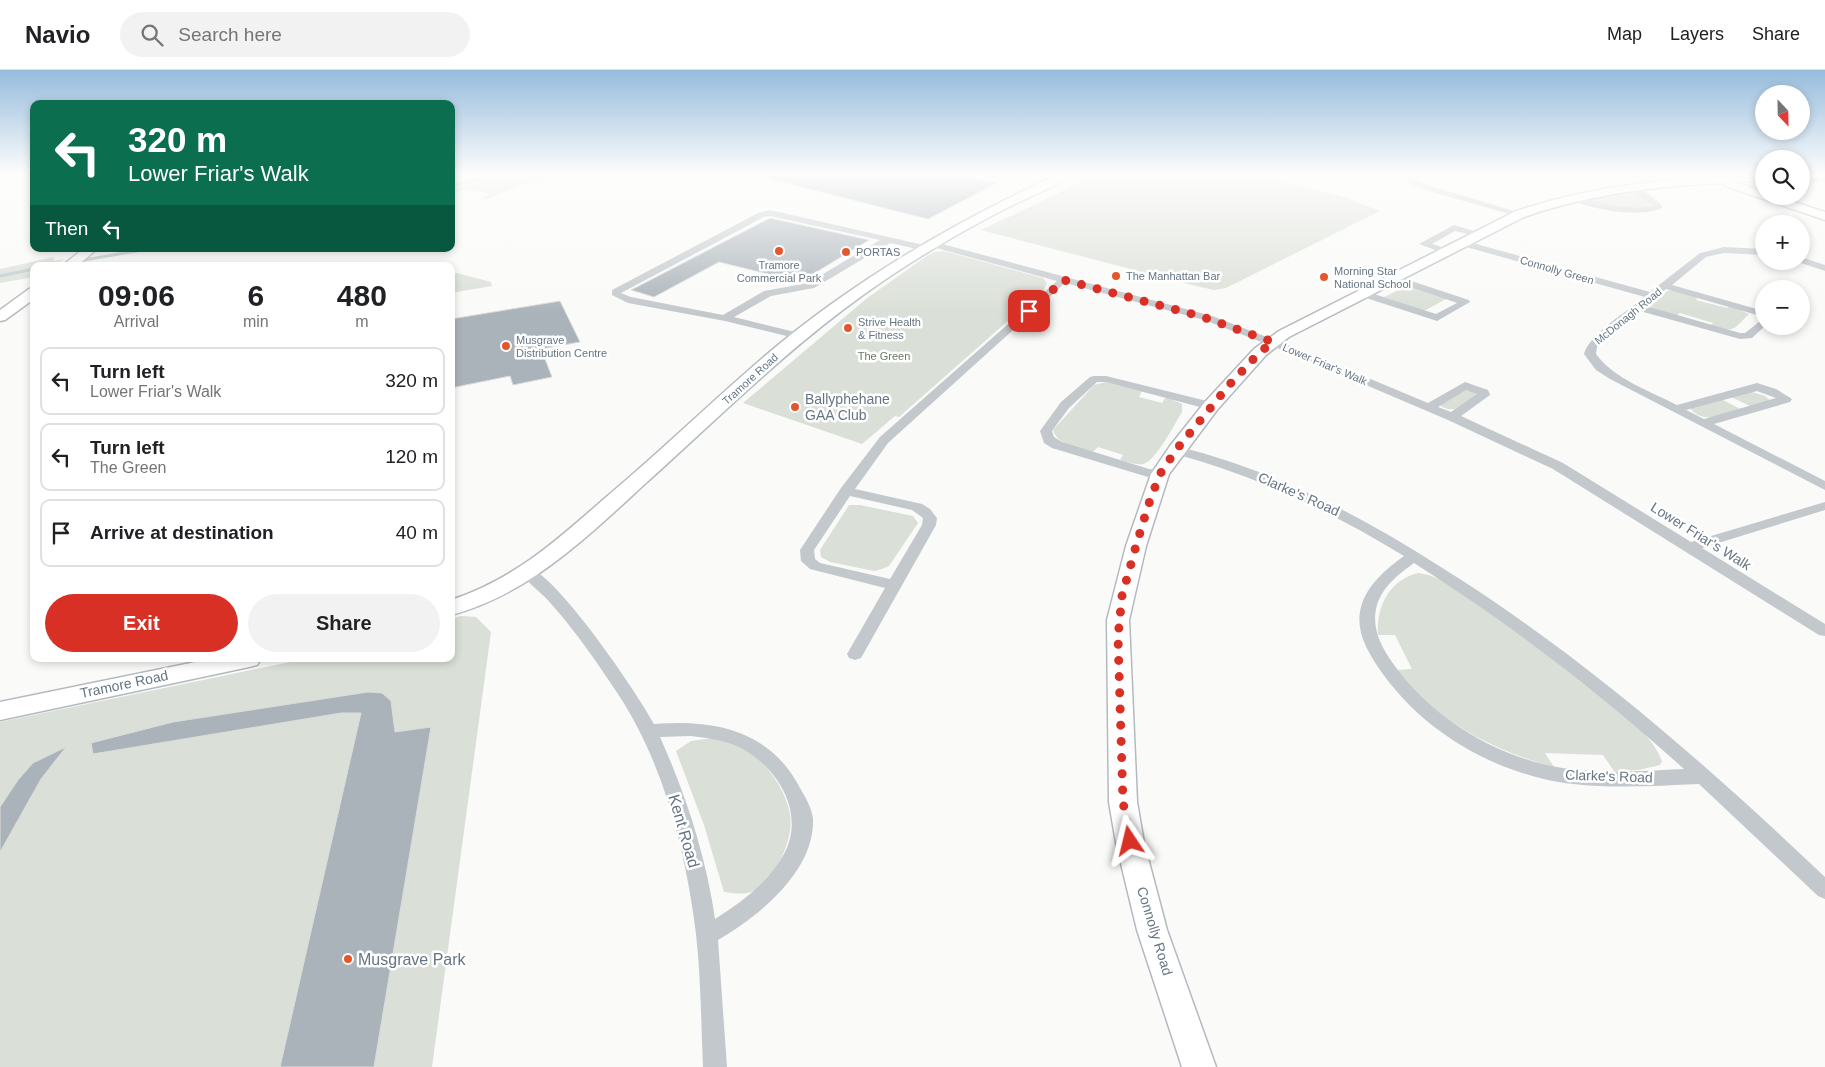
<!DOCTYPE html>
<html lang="en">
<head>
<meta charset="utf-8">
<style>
  body { margin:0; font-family:Helvetica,sans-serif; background:#f2f2f2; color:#202124; height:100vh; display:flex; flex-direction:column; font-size:19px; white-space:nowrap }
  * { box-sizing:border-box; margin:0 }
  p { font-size:16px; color:#757577 }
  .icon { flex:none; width:28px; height:28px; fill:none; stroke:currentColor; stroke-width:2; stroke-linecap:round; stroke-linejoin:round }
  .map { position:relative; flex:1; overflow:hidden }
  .sheet { position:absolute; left:30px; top:192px; width:425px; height:400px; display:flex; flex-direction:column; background:#fff; border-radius:10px; box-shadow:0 2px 8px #0003 }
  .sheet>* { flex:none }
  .hud { position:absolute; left:30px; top:30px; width:425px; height:152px; border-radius:10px; box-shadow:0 2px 8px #0003; background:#0b6e4f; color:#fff; overflow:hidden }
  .needle { width:32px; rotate:158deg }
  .controls { position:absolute; left:1755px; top:15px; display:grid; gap:10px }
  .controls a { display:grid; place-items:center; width:55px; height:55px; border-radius:50%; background:#fff; box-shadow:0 2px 8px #0003; font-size:25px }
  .pin { position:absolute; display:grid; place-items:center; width:42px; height:42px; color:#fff; margin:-21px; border-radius:10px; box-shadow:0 2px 8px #0006 }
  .me { position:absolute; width:55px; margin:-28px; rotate:350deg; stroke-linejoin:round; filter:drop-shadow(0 0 4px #0008) }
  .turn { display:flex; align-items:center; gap:18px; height:105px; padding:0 15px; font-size:22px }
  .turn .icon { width:65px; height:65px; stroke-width:2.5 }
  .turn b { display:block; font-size:35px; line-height:42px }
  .then { display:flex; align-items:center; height:48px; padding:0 15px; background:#0003; gap:10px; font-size:19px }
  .eta { display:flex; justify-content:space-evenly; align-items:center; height:85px; text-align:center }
  .eta b { font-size:30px; font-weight:600; line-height:35px }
  .action { display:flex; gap:10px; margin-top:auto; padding:10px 15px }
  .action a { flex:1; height:58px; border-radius:30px; background:#d93025; color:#fff; font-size:20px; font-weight:600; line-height:58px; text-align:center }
  .action a+a { background:#f2f2f2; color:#202124 }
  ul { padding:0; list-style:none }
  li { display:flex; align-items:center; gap:15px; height:68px; margin:0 10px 8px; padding:0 5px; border:2px solid #e0e0e0; border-radius:10px }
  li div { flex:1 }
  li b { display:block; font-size:19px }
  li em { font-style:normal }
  header { display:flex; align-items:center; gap:30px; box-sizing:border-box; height:70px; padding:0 25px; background:#fff; border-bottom:1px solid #e0e0e0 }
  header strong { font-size:24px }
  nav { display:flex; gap:28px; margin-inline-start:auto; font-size:18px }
  .search { width:350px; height:45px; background:#f2f2f2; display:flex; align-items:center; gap:12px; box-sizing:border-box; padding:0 18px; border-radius:28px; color:#757577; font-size:19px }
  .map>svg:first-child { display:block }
</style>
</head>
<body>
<header>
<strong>Navio</strong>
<div class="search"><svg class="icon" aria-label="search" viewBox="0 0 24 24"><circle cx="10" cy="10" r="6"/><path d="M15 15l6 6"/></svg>Search here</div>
<nav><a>Map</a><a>Layers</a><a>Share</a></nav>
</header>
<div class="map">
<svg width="1825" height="997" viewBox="0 0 1825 997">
  <rect width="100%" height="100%" fill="#fafaf8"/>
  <path fill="#dadfd7" d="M514 104H584L601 106 564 107 526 113 484 130 483 128 490 124 468 119 451 123V120Z
    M1099 104H1245L1342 126 1380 141 1226 218 1214 220 1188 214 981 160Z
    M1635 121 1654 136 1629 139 1585 130Z
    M944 181 1043 208 1047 213 1044 219 899 347 895 346 862 374 743 333 866 229 928 185 934 182Z
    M54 187V191L64 189 54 196H34V207L0 213V199Z
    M457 203 491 212 492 216 451 223V205Z
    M1409 215 1448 228 1424 241 1384 227Z
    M1673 220 1698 227 1696 230 1727 238 1730 236 1749 244C1732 261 1735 262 1710 256L1713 253 1680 243 1676 246 1650 237 1667 221Z
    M1106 312 1142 321 1139 327 1162 333 1166 327 1182 334V342C1174 355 1156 391 1143 394 1135 395 1127 392 1120 390L1123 385 1098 377 1093 382C1080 378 1058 376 1053 360L1094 315Z
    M1465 319 1477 323 1476 325C1465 334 1455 345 1441 336L1440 334Z
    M1752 322 1765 326 1771 331 1752 337 1731 327Z
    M1721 329 1742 340C1726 344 1702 355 1690 338Z
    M849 435H860L913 446 918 453 889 496 882 499 874 501 830 492 821 487 820 480Z
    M1418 503 1429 505 1443 511C1490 543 1537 576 1582 612 1608 632 1650 659 1662 691L1660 695 1639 700 1614 701 1603 685 1545 683 1554 697C1509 685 1467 666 1430 636 1417 626 1407 612 1396 600L1412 599 1395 565H1378C1376 537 1389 510 1418 503Z
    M461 546 476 547 491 562 432 997H0V652L305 589H451V549Z
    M713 668C723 671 737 673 746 679 767 694 785 718 790 744 795 767 774 814 751 822 742 825 733 823 724 822L704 755 676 681 691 671Z"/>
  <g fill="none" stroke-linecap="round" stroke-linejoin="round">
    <path stroke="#bbc7cb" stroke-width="3" d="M451 116 506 104
      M49 196 148 179
      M0 206 34 199"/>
  </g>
  <path fill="#aab3b9" stroke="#dcdcda" d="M770 104H930L945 107 955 104 997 113 928 149 770 109Z
    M770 148 869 170 800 212 719 192 654 227 631 220Z
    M560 231 580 272 541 279 552 307 513 315 510 306 451 318V249Z
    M368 622 382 623 391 631 395 662 431 657 374 997H280L361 643H341L93 684 91 673 173 652Z
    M66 677 41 709 0 782V737L18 710 33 693Z"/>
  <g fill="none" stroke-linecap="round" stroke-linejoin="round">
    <g stroke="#b3babf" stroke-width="3">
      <path id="secondary" d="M1059 104H1073C1064 113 1015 133 1001 141 953 166 906 194 863 225 785 281 718 348 647 412 588 466 530 524 451 545V530C514 509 555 472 604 429 659 383 710 333 765 286 853 211 954 152 1059 104Z
        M1801 104H1825V109H1801Z
        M1764 105V111L1735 112 1764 122V126H1776L1825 142V150L1725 116 1724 113C1655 116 1590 124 1524 147L1289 267 1266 285 1217 340 1169 404 1146 476 1129 550 1137 732 1144 773 1167 860 1216 997H1182L1137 860 1116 773 1109 732 1107 550 1126 476 1151 404 1170 376 1205 332 1254 279 1279 261 1516 141C1597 114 1679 107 1764 105Z
        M83 179H97L77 196H62Z
        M34 218V229L5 250 0 251V240L29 219Z
        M210 589H261L257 595 249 597 0 650V632Z"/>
    </g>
    <path fill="#c3c8cc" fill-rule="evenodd" d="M1404 104H1412L1416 110 1431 116 1524 144 1520 147 1425 120 1410 114Z
      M1625 115C1638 114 1655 128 1663 137 1647 149 1584 140 1569 127L1573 125C1599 132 1625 141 1653 136L1638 125 1625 119Z
      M770 140 928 176V172L931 171 1212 246 1301 280 1428 333 1465 312 1488 320 1490 325 1461 346 1563 393 1691 472 1825 432V440L1702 478 1825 554V566L1819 565 1553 399 1448 350 1293 284 1204 250 1065 213 888 373 855 419 922 434 930 439 937 448 936 455 861 588 855 590 849 588 847 584 885 518 810 499 801 491 800 480 841 418 880 367 1057 211 929 176V180L926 181 890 173 814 218 771 226 734 247 803 264 804 266 799 269 725 251 628 233 612 225V220L758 143ZM770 146 880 170 808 213 764 221 723 245 631 227 621 223 764 147ZM1466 320 1477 324 1451 342 1438 337ZM850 426 912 440 923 448 922 455 890 509 820 493 815 489 814 480Z
      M1454 155 1484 164 1480 167 1455 161 1432 174 1449 179V183L1446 184 1419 174Z
      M1462 170 1650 222 1700 183 1724 177 1764 179V185L1724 183 1706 187 1672 215 1764 241V247L1666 219 1646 236 1740 263H1745L1764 248 1765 256 1752 268 1740 269 1640 241 1597 277 1596 284C1614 309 1650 321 1677 335L1757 313 1776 319 1792 329 1790 332 1714 354 1825 411V420L1610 309 1596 300 1584 284C1590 263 1628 241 1645 227L1459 175V171ZM1757 321 1776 328 1704 349 1686 340Z
      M1801 187 1825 195V201L1798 192 1801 191Z
      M1393 205 1469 230 1470 232 1437 251 1357 225 1356 223 1357 221H1365L1436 244 1457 233 1390 210 1388 208Z
      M1094 306H1106L1215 333 1217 336 1211 340 1106 312H1097L1069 338 1052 361 1054 367 1062 372 1149 399 1165 401 1167 404 1160 408 1148 407 1052 378 1044 373 1040 361 1061 332 1090 307Z
      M1176 376C1274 400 1360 445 1444 499 1583 586 1706 694 1825 807V829L1818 826 1699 714C1649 716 1597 720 1548 710 1480 695 1417 655 1378 597 1366 579 1355 559 1361 537 1367 515 1386 499 1404 486 1330 441 1255 405 1171 383L1170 380 1171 377ZM1414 493C1510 554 1600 623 1684 699 1639 701 1592 705 1547 695 1486 681 1427 643 1392 592 1380 575 1371 556 1377 535 1383 516 1399 504 1414 493Z
      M529 498C558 506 638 624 654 654 714 649 770 660 800 718 805 727 812 738 813 749 815 801 758 847 718 870L727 997H703C701 953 701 908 696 864 686 782 664 694 618 624 598 594 577 563 553 536 544 524 529 515 521 503L524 500ZM690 666C707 668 725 670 741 678 778 698 806 743 784 784 769 812 742 832 715 849 706 786 686 725 660 667Z"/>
    <use href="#secondary" fill="#fff" fill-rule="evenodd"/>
  </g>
  <linearGradient id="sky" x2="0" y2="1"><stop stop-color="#96bcdc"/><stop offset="0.43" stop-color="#fdfdfc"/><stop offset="1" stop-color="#fdfdfc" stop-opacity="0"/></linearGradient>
  <rect width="1825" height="243" fill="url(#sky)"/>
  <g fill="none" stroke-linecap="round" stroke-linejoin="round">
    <path stroke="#d93025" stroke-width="9" stroke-dasharray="0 16.2" d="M1029 241 1064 210 1200 246 1273 272 1260 282 1230 314 1176 380 1160 404 1148 436 1136 476 1122 526 1118 567 1123 732 1130 771"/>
  </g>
  <g fill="#e4572e" stroke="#fff" stroke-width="2">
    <circle cx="779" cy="181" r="5"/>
    <circle cx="846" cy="182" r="5"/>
    <circle cx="1116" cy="206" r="5"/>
    <circle cx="1324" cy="207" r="5"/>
    <circle cx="848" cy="258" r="5"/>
    <circle cx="506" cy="276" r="5"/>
    <circle cx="795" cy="337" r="5"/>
    <circle cx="348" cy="889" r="5"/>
  </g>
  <g text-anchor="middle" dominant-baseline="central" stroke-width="5" stroke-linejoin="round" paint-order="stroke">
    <g font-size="11" fill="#657683" stroke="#fff" text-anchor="start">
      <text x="856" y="182">PORTAS</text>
      <text x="779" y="195" text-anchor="middle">Tramore<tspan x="779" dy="13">Commercial Park</tspan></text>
      <text x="1334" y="201">Morning Star<tspan x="1334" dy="13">National School</tspan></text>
      <text x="1126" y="206">The Manhattan Bar</text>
      <text x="858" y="252">Strive Health<tspan x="858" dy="13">&amp; Fitness</tspan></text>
      <text x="516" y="270">Musgrave<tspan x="516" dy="13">Distribution Centre</tspan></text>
    </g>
    <g font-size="11" fill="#657683" stroke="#fff">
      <text transform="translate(1557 200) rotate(16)">Connolly Green</text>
      <text transform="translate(1628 246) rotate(-39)">McDonagh Road</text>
      <text transform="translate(1325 294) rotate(23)">Lower Friar's Walk</text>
      <text transform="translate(750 309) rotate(-42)">Tramore Road</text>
    </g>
    <g font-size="11" fill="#687a64" stroke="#fff">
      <text x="884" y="286">The Green</text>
    </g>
    <g font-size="14" fill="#657683" stroke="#fff" text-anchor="start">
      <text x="805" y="329">Ballyphehane<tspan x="805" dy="16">GAA Club</tspan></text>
    </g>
    <g font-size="14" fill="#657683" stroke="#fff">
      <text transform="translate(1299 424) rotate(24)">Clarke's Road</text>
      <text transform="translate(1701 466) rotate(32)">Lower Friar's Walk</text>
      <text transform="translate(124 614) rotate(-12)">Tramore Road</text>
      <text transform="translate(1609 706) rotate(2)">Clarke's Road</text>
      <text transform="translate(1155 861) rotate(73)">Connolly Road</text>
    </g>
    <g font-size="16" fill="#657683" stroke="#fff">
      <text transform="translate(684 761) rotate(74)">Kent Road</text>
    </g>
    <g font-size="16" fill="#657683" stroke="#fff" text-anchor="start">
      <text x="358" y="889">Musgrave Park</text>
    </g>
  </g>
</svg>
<div class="controls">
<a><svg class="needle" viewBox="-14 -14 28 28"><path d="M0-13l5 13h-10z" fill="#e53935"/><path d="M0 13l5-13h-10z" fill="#757577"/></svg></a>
<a><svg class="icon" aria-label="search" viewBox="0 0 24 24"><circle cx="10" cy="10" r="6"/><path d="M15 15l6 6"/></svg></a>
<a>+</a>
<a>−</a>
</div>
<div class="pin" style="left:1029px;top:241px;background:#d93025"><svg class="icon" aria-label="arrive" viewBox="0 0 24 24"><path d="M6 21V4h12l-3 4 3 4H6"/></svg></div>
<svg class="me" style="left:1130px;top:771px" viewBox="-20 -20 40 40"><path d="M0-17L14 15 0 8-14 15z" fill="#d93025" stroke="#fff" stroke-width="4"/></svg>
<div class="hud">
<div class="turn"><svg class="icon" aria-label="left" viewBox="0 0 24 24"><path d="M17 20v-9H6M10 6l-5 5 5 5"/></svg><div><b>320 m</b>Lower Friar's Walk</div></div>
<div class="then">Then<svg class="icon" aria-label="left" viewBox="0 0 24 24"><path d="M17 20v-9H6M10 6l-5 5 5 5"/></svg></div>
</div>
<section class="sheet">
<div class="eta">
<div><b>09:06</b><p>Arrival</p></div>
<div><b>6</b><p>min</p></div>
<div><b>480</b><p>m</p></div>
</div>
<ul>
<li><svg class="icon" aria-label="left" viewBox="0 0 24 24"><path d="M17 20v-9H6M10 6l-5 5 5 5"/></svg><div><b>Turn left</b><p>Lower Friar's Walk</p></div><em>320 m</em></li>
<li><svg class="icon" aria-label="left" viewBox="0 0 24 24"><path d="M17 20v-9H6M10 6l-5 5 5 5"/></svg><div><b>Turn left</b><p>The Green</p></div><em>120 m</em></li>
<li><svg class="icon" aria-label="arrive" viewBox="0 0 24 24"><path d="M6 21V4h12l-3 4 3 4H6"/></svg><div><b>Arrive at destination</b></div><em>40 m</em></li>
</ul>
<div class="action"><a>Exit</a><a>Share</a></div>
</section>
</div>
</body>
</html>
